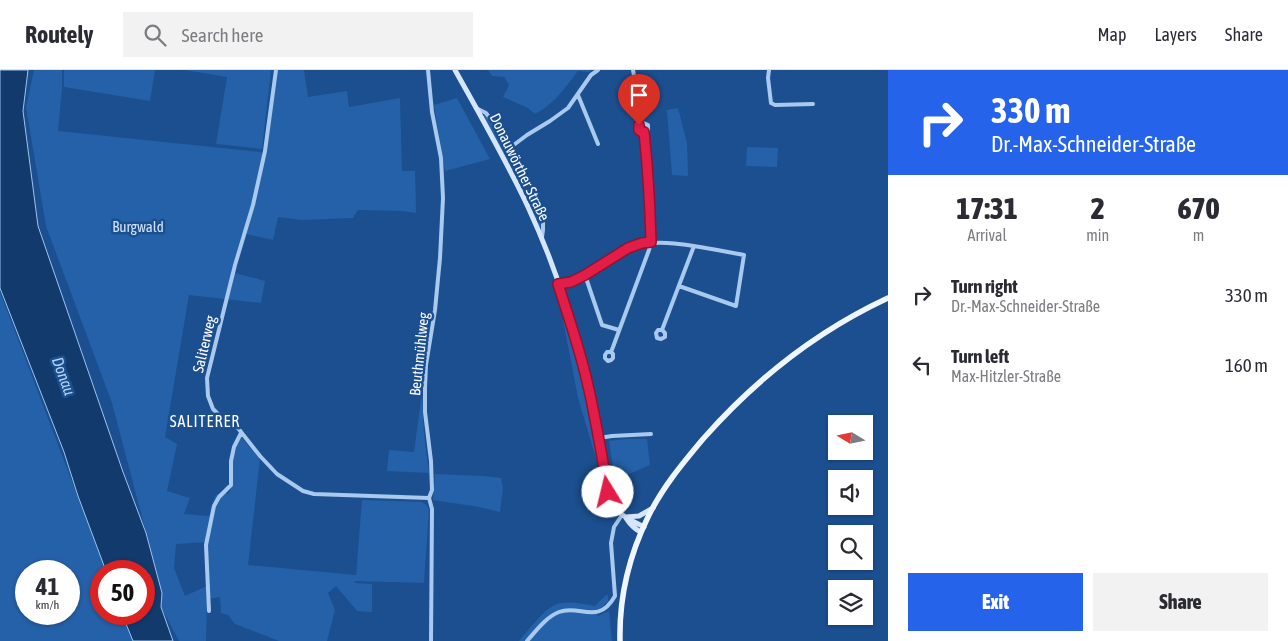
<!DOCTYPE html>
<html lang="en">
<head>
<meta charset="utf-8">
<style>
  body { margin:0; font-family:"Asap Condensed",sans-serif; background:#f2f2f3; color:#2b2b33; height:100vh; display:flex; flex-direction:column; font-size:19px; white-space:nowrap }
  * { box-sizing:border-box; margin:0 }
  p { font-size:16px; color:#7c7c81 }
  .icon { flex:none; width:28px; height:28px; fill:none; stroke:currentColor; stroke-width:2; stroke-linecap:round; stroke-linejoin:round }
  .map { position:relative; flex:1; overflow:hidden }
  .sheet { display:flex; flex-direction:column; background:#fff; width:400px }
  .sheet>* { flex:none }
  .top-card { background:#2563eb; color:#fff; overflow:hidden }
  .needle { width:32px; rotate:280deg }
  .buttons { position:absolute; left:828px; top:345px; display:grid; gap:10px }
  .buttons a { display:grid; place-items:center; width:45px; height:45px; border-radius:0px; background:#fff; box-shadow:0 1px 4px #0004; font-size:25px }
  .speed { position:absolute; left:15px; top:490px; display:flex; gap:10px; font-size:25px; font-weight:700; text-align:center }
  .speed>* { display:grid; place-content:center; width:65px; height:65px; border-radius:50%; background:#fff; box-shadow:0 1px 4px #0004; line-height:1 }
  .speed small { font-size:12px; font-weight:400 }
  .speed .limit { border:8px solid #d22; background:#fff; color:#111 }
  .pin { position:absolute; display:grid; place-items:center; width:42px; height:42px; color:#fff; margin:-51px -21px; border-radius:50% 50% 50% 0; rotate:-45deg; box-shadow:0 0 5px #0007 }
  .pin .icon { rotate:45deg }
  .me { position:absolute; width:55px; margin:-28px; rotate:351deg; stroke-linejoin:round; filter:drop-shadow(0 0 4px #0008) }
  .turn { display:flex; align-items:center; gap:18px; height:105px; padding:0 20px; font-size:22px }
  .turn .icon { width:65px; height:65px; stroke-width:2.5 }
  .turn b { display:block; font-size:35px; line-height:42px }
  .eta { display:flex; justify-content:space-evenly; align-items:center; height:85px; text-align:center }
  .eta b { font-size:30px; font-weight:800; line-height:35px }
  .button { display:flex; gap:10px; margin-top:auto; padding:10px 20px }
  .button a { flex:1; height:58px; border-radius:0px; background:#2563eb; color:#fff; font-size:20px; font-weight:800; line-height:58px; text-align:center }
  .button a+a { background:#f2f2f3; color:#2b2b33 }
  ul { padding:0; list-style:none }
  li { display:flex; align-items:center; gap:15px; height:70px; padding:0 20px }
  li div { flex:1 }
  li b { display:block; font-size:19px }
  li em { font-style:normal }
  header { display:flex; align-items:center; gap:30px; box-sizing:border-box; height:70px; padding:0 25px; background:#fff; border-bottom:1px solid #e1e1e2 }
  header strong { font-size:24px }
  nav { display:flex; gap:28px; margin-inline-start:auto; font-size:18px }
  .search { width:350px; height:45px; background:#f2f2f3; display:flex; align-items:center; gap:12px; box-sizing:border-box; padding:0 18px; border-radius:0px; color:#7c7c81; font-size:19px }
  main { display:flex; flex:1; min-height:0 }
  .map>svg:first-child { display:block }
</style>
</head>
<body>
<header>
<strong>Routely</strong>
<div class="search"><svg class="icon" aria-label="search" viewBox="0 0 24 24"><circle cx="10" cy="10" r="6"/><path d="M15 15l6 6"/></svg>Search here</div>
<nav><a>Map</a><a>Layers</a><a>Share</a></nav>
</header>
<main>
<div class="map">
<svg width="888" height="571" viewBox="0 0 888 571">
  <rect width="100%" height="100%" fill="#1b4f8f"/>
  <path fill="#2461a8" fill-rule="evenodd" d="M34 0H62V19L58 61 261 82 262 83H266L278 0H304L308 27 347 21 349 37 400 28 402 101H415L416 143 402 141 358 140 353 148 301 150 278 147 273 170 242 163 231 202 265 211 261 233 189 225 165 367 177 374 167 421 190 428 184 444 209 446 215 426 222 421 228 424C237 410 231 408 232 393 233 384 238 375 240 366L260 389 248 495 356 505 362 430 422 432 426 435 429 439 424 513 355 511V513L372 514V542L357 541 336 516 328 523 335 540 327 571H279L235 554 228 545 221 543 220 527 207 529 206 571H179L161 537 162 523 112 333 46 156 26 37ZM208 472 209 515 185 526 174 498 176 474Z
    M64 0H155L150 31 64 17Z
    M185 0H271L262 79 216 74 227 7Z
    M488 0H591L589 2 578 1C566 17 553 35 535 44L528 38 503 27 509 15 504 7 492 6Z
    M457 28 490 89 445 101 434 35Z
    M678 38 687 73 688 106 672 105 667 40Z
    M485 45 509 81 530 122 541 156 539 157 504 83 483 46Z
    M747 77 778 78 777 97 746 96Z
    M0 222 106 501H101V544H122L133 571H0ZM26 501H69V544H26Z
    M559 229 578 292 589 338 600 402 578 328Z
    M422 322 424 363 429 403 387 401 389 380 414 382Z
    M627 369H647L650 395 615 410 609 371Z
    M435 404 484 406 501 408 503 418 500 442 479 437 433 430Z
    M606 525H608V531L600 539 595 540 598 546 609 541 612 571H519C529 560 542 541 555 535 567 530 583 534 595 536Z"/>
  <path fill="#123a6d" stroke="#9cc4f0" d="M0 0H28L23 41 38 156 123 402 146 463 162 523 161 537 173 571H133L122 544H144V501H106L78 426 64 382 0 218Z"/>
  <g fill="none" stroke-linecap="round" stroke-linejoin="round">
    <path stroke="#a9c9ee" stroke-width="4" d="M276 0 265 81 253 135 235 195 207 308 208 326 213 339 220 346 234 353 260 386 277 404 303 421 314 424 429 428
      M428 0 432 42 441 88 443 128 440 188 435 240 426 295 425 318V342L431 391 432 420 429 428 432 439 431 571
      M633 0 639 34
      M769 0 768 8 771 33 775 35 813 34
      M578 25 598 74
      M476 38 486 43 511 77 536 127 543 151V160L542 167
      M511 77 527 65 550 51 568 38 591 5 598 0
      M585 205 602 255 619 260
      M558 214C562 214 566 213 570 212 591 206 610 187 630 178 659 165 713 180 744 185L736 236 679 216
      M662 260 665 263V267L661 269 657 268 656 263 658 260H662L694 176
      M611 282 613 284V288L611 290 608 291 605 288V285L607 282H611L613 277 649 180 651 172 649 108 644 63 648 60V55C644 53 642 52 639 55V60L641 62 644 63
      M599 368 612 366 651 364
      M209 541 206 475 214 436 219 427 231 415V391L234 377 241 363
      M527 571C536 561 546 547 559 542 580 534 598 556 615 526L611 473 614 457 622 445"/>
    <path stroke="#d6e6fa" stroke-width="5" d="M455 0C480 45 506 90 528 137 557 200 579 268 593 335 596 351 599 367 602 384 604 400 604 421 613 435 620 446 633 451 644 457
      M626 447 639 446 653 438
      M626 448C630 454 634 459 641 462"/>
    <path stroke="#f0f6ff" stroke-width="5.5" d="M620 571C619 528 629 486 648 447 662 418 682 394 703 369 755 310 817 261 888 228"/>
  </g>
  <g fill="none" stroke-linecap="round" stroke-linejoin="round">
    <g stroke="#92132f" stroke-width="12">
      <path id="route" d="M608 422C603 392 598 363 592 334 584 293 571 254 558 214L571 212 585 205 628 178 642 173 651 172C650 135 648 99 644 62H642L639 60V55"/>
    </g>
    <use href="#route" stroke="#e11d48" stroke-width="9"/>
  </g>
  <g text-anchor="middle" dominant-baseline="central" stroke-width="5" stroke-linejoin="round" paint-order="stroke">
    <g font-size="15" fill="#fff" stroke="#1b4f8f">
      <text transform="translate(520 97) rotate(64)">Donauwörther Straße</text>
      <text transform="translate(204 274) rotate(-77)">Saliterweg</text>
      <text transform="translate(419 284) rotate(-84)">Beuthmühlweg</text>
    </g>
    <g font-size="15" fill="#cfe3fa" stroke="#1b4f8f">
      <text x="138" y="156">Burgwald</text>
    </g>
    <g font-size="16" font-style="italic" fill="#b5d3f5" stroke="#1b4f8f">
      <text transform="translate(64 306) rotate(70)">Donau</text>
    </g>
    <g font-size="16" letter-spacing="1" fill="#fff" stroke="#1b4f8f">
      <text x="205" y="351">SALITERER</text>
    </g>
  </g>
</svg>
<div class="buttons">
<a><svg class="needle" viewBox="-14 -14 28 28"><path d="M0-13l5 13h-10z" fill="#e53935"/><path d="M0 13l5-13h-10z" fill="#7c7c81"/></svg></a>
<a><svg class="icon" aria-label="sound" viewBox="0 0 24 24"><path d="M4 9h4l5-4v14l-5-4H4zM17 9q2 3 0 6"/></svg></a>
<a><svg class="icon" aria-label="search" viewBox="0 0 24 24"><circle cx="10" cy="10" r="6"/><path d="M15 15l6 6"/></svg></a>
<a><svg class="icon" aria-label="layers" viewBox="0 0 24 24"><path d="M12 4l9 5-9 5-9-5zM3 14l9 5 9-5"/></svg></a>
</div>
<div class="speed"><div>41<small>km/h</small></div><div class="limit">50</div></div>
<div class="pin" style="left:639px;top:55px;background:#d93025"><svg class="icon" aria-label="arrive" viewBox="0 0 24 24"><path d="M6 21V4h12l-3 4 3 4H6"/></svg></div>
<svg class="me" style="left:608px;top:422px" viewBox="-20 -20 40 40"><circle r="19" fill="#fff"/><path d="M0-13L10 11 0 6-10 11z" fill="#e11d48"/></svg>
</div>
<section class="sheet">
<div class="top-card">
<div class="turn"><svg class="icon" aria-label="right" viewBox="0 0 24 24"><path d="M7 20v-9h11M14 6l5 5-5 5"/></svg><div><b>330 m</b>Dr.-Max-Schneider-Straße</div></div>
</div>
<div class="eta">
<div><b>17:31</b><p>Arrival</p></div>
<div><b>2</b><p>min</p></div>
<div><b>670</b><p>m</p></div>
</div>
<ul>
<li><svg class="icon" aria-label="right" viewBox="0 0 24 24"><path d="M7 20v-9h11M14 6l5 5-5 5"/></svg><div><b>Turn right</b><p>Dr.-Max-Schneider-Straße</p></div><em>330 m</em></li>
<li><svg class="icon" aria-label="left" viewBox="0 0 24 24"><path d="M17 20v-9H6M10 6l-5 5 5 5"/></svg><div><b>Turn left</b><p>Max-Hitzler-Straße</p></div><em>160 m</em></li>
</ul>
<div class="button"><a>Exit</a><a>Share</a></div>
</section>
</main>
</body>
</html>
